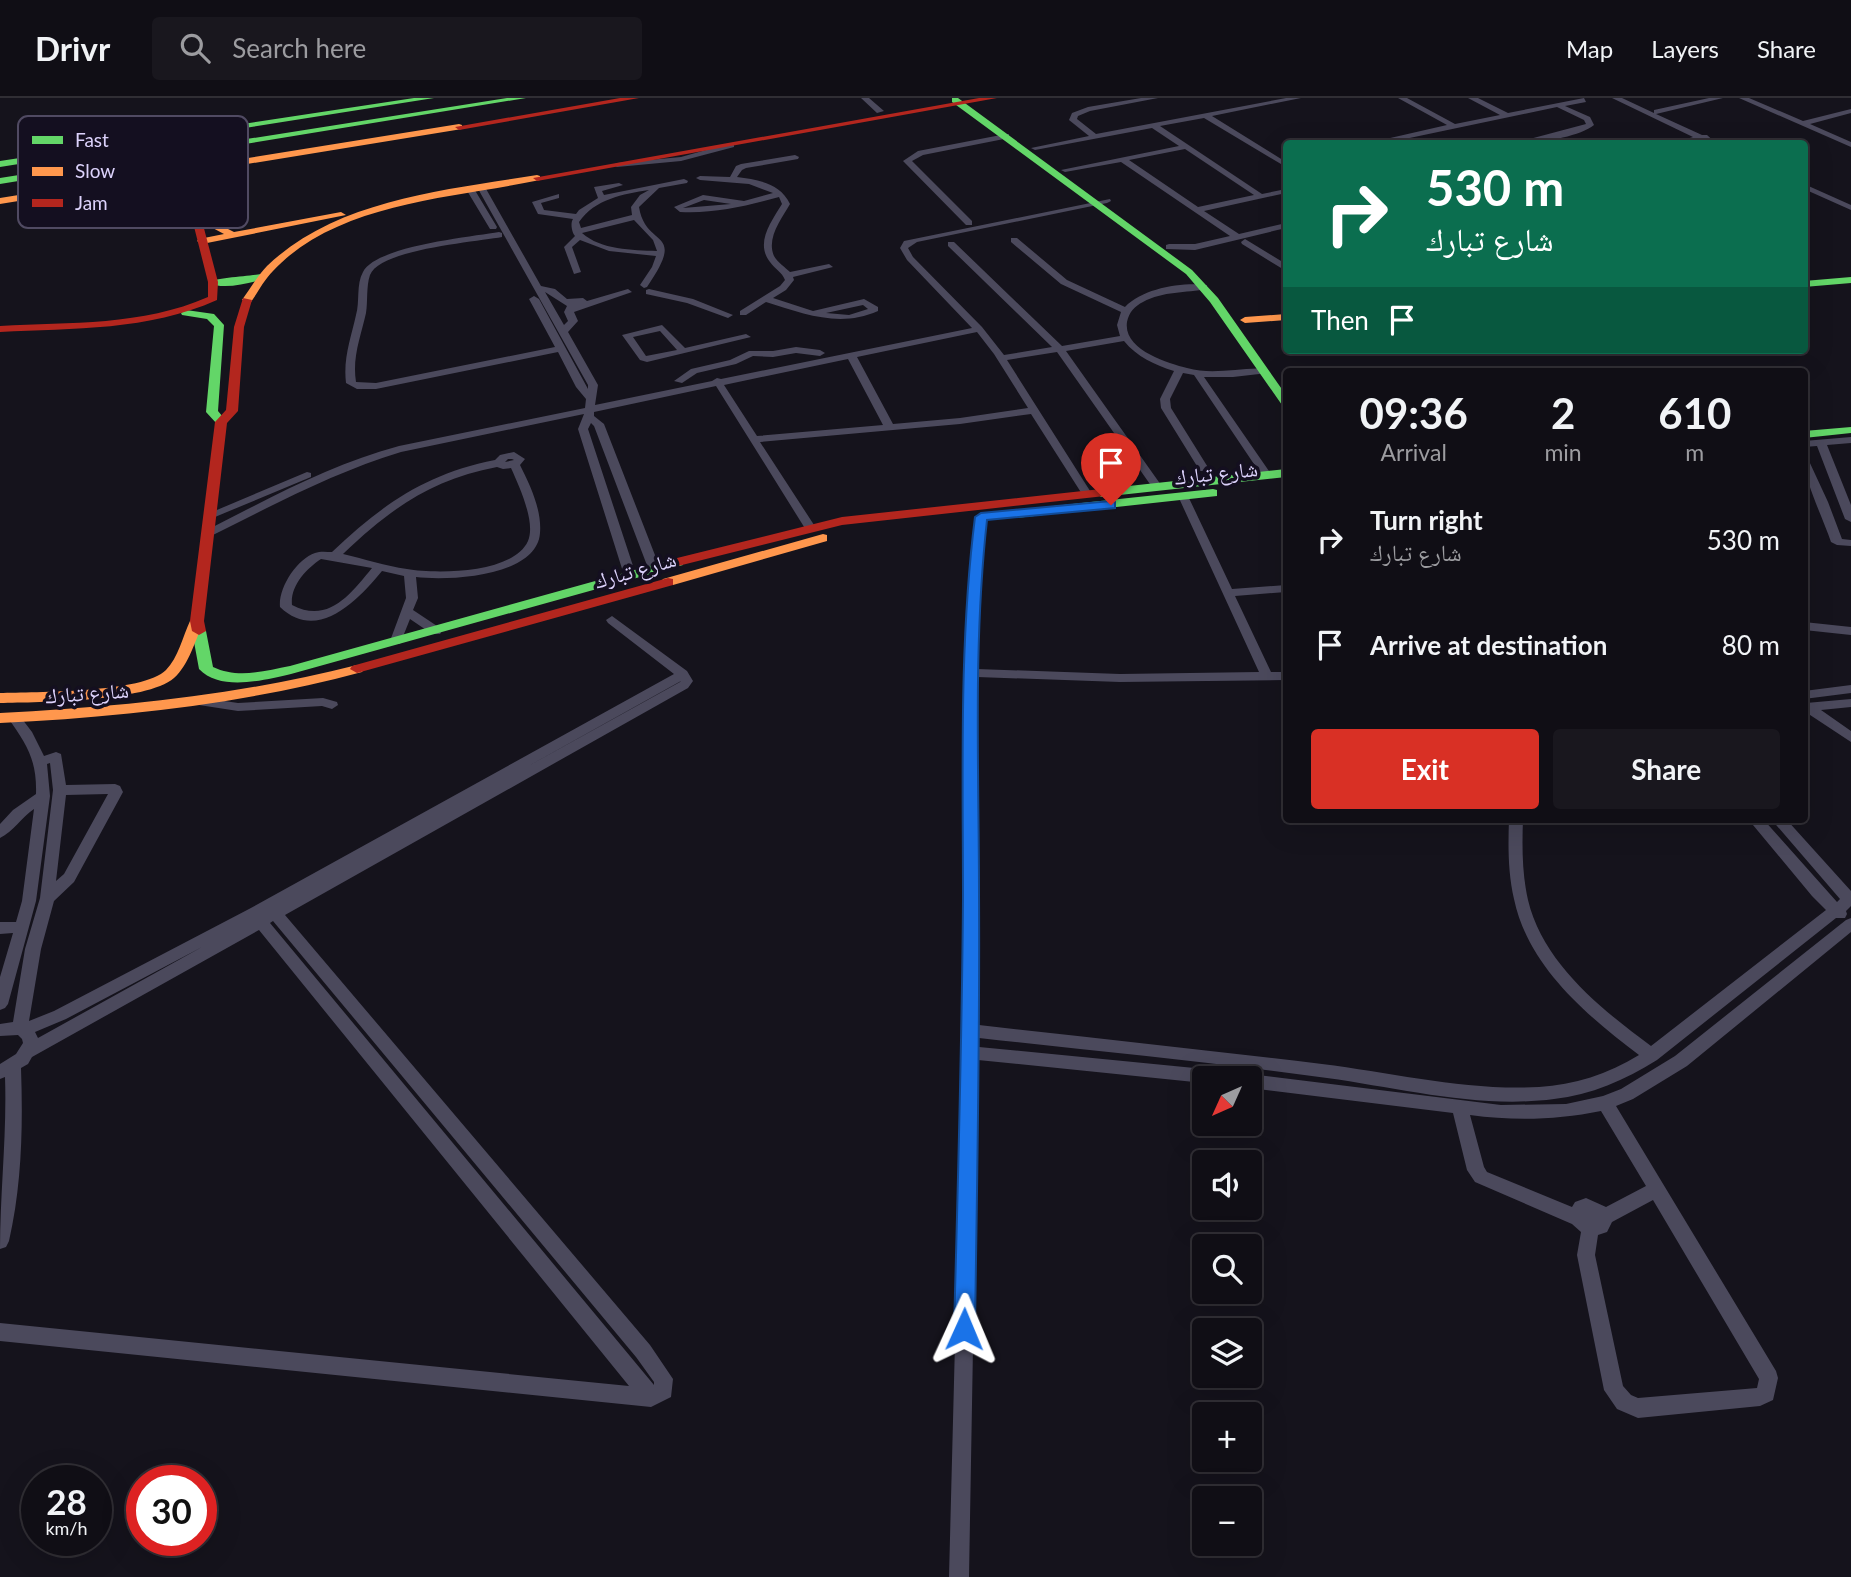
<!DOCTYPE html>
<html lang="en">
<head>
<meta charset="utf-8">
<style>
  body { margin:0; font-family:Lato,"Noto Naskh Arabic",sans-serif; background:#19171e; color:#f1f3f6; height:100vh; display:flex; flex-direction:column; font-size:26px; white-space:nowrap }
  * { box-sizing:border-box; margin:0 }
  p { font-size:23px; color:#9c9ca0 }
  .icon { flex:none; width:38px; height:38px; fill:none; stroke:currentColor; stroke-width:2; stroke-linecap:round; stroke-linejoin:round }
  .map { position:relative; flex:1; overflow:hidden }
  .details { position:absolute; left:1283px; top:270px; width:525px; height:455px; display:flex; flex-direction:column; background:#100e15; border-radius:7px; box-shadow:0 7px 28px #0002,0 0 0 2px #302e34 }
  .details>* { flex:none }
  .guide { position:absolute; left:1283px; top:42px; width:525px; height:214px; border-radius:7px; box-shadow:0 7px 28px #0002,0 0 0 2px #302e34; background:#0b6e4f; color:#fff; overflow:hidden }
  .needle { width:46px; rotate:225deg }
  .buttons { position:absolute; left:1192px; top:968px; display:grid; gap:14px }
  .buttons a { display:grid; place-items:center; width:70px; height:70px; border-radius:7px; background:#100e15; box-shadow:0 7px 28px #0002,0 0 0 2px #302e34; font-size:35px }
  .speed { position:absolute; left:21px; top:1367px; display:flex; gap:14px; font-size:35px; font-weight:700; text-align:center }
  .speed>* { display:grid; place-content:center; width:91px; height:91px; border-radius:50%; background:#100e15; box-shadow:0 7px 28px #0002,0 0 0 2px #302e34; line-height:1 }
  .speed small { font-size:18px; font-weight:400 }
  .speed .limit { border:10px solid #d22; background:#fff; color:#111 }
  .pin { position:absolute; display:grid; place-items:center; width:60px; height:60px; color:#fff; margin:-72px -30px; border-radius:50% 50% 50% 0; rotate:-45deg; box-shadow:0 0 7px #0007 }
  .pin .icon { rotate:45deg }
  .me { position:absolute; width:77px; margin:-38px; rotate:1deg; stroke-linejoin:round; filter:drop-shadow(0 0 5px #0008) }
  .turn { display:flex; align-items:center; gap:24px; height:147px; padding:0 28px; font-size:32px }
  .turn .icon { width:91px; height:91px; stroke-width:2.5 }
  .turn b { display:block; font-size:49px; line-height:60px }
  .then { display:flex; align-items:center; height:66px; padding:0 28px; background:#0003; gap:14px; font-size:26px }
  .eta { display:flex; justify-content:space-evenly; align-items:center; height:119px; text-align:center }
  .eta b { font-size:42px; font-weight:700; line-height:49px }
  .primary-button { display:flex; gap:14px; margin-top:auto; padding:14px 28px }
  .primary-button a { flex:1; height:80px; border-radius:7px; background:#d93025; color:#fff; font-size:28px; font-weight:700; line-height:80px; text-align:center }
  .primary-button a+a { background:#19171e; color:#f1f3f6 }
  ul { padding:0; list-style:none }
  li { display:flex; align-items:center; gap:21px; height:105px; padding:0 28px }
  li div { flex:1 }
  li b { display:block; font-size:26px }
  li em { font-style:normal }
  header { display:flex; align-items:center; gap:42px; box-sizing:border-box; height:98px; padding:0 35px; background:#100e15; border-bottom:2px solid #302e34 }
  header strong { font-size:33px }
  nav { display:flex; gap:38px; margin-inline-start:auto; font-size:24px }
  .search { width:490px; height:63px; background:#19171e; display:flex; align-items:center; gap:18px; box-sizing:border-box; padding:0 24px; border-radius:7px; color:#9c9ca0; font-size:26px }
  .map>svg:first-child { display:block }
</style>
</head>
<body>
<header>
<strong>Drivr</strong>
<div class="search"><svg class="icon" aria-label="search" viewBox="0 0 24 24"><circle cx="10" cy="10" r="6"/><path d="M15 15l6 6"/></svg>Search here</div>
<nav><a>Map</a><a>Layers</a><a>Share</a></nav>
</header>
<div class="map">
<svg width="1851" height="1479" viewBox="0 0 1851 1479">
  <rect width="100%" height="100%" fill="#15131c"/>
  <g fill="none" stroke-linecap="round" stroke-linejoin="round">
    <path fill="#4b495c" fill-rule="evenodd" d="M861 0H869L884 13 877 15Z
      M1141 0H1158L1090 13 1078 18 1077 21 1096 36 1286 0H1301L1212 18 1286 64V69L1204 20 1160 28 1262 96 1286 91V95L1204 113 1239 136 1286 125V130L1195 152 1166 151V147L1169 146H1195L1230 138 1121 64 1065 74 1061 72 1179 48 1152 30 1035 52 1031 50 1089 38 1069 22 1072 15 1088 9ZM1185 51 1254 97 1198 109 1129 62Z
      M1398 0H1407L1455 26 1500 17 1468 0H1478L1508 15 1584 0 1586 4 1565 8 1590 19 1594 27C1578 40 1532 46 1511 46L1586 26 1584 22 1557 9 1381 46H1364L1447 27Z
      M1612 0H1622L1654 15V12L1709 0H1723L1656 16 1702 37H1707L1717 46H1707L1700 42 1670 46 1693 39Z
      M1739 0H1749L1803 23 1851 11V15L1810 26 1851 44V49Z
      M1006 36H1009V40L923 57 912 63 972 123V127H966L903 63 918 53Z
      M731 45H734V49L681 63 617 69 613 67 617 65 681 59Z
      M795 57 799 59 798 61 746 70 742 72 737 79C759 82 780 85 790 106 782 120 766 140 774 158 778 165 785 169 790 174L829 166 833 169 793 179 794 182 786 192 773 200 813 213 864 201 878 209V213C840 230 804 216 766 204L746 217H740V213L780 188 785 182C782 174 775 171 770 164 755 145 771 124 782 106L779 99C747 108 713 116 680 114L674 109 703 97 744 103 773 95 749 86 700 82 696 80 700 78 730 79 736 68 741 66ZM704 102 731 106 683 110ZM863 207 868 211 849 217 826 215Z
      M684 81 688 83 687 85 659 90 639 109C646 152 688 129 647 189L644 190 640 187 652 169 656 158 609 153 580 142 572 149 581 174 574 176 564 149 575 138C572 135 570 125 573 121L538 116 532 104 559 96V100L541 105 544 112 576 116 579 112 598 100 594 89 619 85 623 87 602 93 604 97ZM649 92 640 97 631 109 632 117 581 130 579 124C595 101 623 96 649 92ZM634 122 653 142 657 153C632 152 601 152 582 135Z
      M1804 86 1851 107V112L1804 91Z
      M478 87 485 89 541 188 555 191 567 201 583 200 587 203 628 191 632 194 574 214 578 223 568 234 598 287 595 307 712 283 717 280 721 281 972 230 907 162 900 150 904 143 1110 101 1111 103 1107 105 917 144 908 150 913 159 982 229 1004 257 1052 249 948 148V144H954L1062 248 1120 238 1117 227 1121 214 1061 186 1011 144V140H1017L1067 182 1125 209C1143 190 1182 184 1207 187V191C1186 195 1163 193 1143 204 1135 208 1129 214 1127 224 1123 252 1168 265 1187 270 1216 278 1242 268 1268 271V275L1233 279H1204L1271 376 1266 379 1262 378 1194 277 1183 275 1170 301 1171 310 1209 371 1208 373H1200L1161 310 1160 301 1174 273C1155 267 1137 259 1124 243L1066 253 1161 387 1156 390 1152 389 1057 254 1007 262 1092 396 1087 399 1082 396 1031 316 960 326 760 344 816 430 814 432H806L716 288 594 314V318L604 326 660 470 654 473 648 470 594 328 591 325 588 331 636 477 634 479H626L624 477 578 331 584 316 401 354C335 374 275 406 213 437H205V433C268 401 331 366 399 348L585 310 586 301 576 289 558 254 376 291H357L346 285C343 260 351 240 356 217 360 204 356 186 363 174 376 148 470 139 499 134L502 135V139C476 144 380 151 370 177 366 189 368 203 366 215 361 238 352 259 356 284L376 285 555 249 529 201 534 198 539 201 588 291V287L477 89ZM545 194 567 208 564 214 568 223 564 227ZM977 234 994 256 1028 310 960 320 893 326 857 259ZM848 261 883 327 757 338 724 287Z
      M467 89H473L497 129 496 131H490L466 91Z
      M1245 141 1286 166V173L1242 146 1241 144Z
      M649 191 693 201 733 217 728 220 687 205 646 196V192Z
      M662 227 685 250 746 236 751 239 647 264 640 262 622 237ZM660 233 677 252 646 258 633 239Z
      M796 249 820 252 825 255 820 258 796 255 773 259 753 258 736 266 697 275 682 285 674 283 691 271 730 262 749 253H773Z
      M1851 339V345L1827 347 1851 407V424L1845 421 1817 348 1804 349V343Z
      M514 354 525 361 520 367C530 387 542 412 540 435 537 479 448 483 416 479L418 500 413 512 440 530 442 533 440 536H432L410 521 400 546H392L390 543 406 500 404 478 382 473C358 502 318 545 280 509 278 490 297 461 315 455 320 453 327 454 332 454 383 406 425 376 495 362L500 357ZM508 361H512L514 362 505 364ZM497 369 503 371 511 370C519 388 536 424 528 443 513 476 436 476 407 471 385 468 365 461 343 456 390 411 432 381 497 369ZM321 461 372 470C350 497 328 526 292 507 290 488 306 471 321 461Z
      M1804 360 1809 363 1828 404 1842 441 1851 442V448L1837 447 1831 444C1823 420 1804 383 1804 360Z
      M307 374 311 375V379L215 419 211 420 205 417Z
      M1183 395 1188 398 1232 491 1286 487V494L1235 498 1271 574H1286V582L1120 584 977 579 979 927C1093 940 1208 952 1322 966 1394 975 1466 993 1539 989 1574 987 1608 976 1639 957 1586 917 1528 868 1514 801 1508 775 1508 748 1509 721H1523C1522 748 1522 775 1528 802 1543 865 1601 911 1651 948L1826 812 1812 798 1748 721H1763L1837 804 1840 801 1771 721H1786L1851 793V808L1846 813 1847 816 1845 820H1836L1657 962C1625 982 1591 997 1554 1001 1479 1011 1400 990 1327 980 1211 964 1095 953 979 940V949L1225 973 1231 975 1233 980H1204V985L978 962 969 1479H949L963 933 965 575 971 450 975 419 981 416 987 419 983 450 977 571 1120 576 1259 574 1178 398Z
      M612 518 687 573 693 583 688 590 285 817 650 1247 673 1281 671 1299 651 1309 0 1243V1225L629 1288 259 832 32 959 28 966 21 970C23 1028 22 1086 9 1143L6 1149 0 1151C0 1093 7 1037 5 979L0 981V966L16 956 23 945 22 941 18 937 0 938V926L13 924 25 851 40 800 53 692 50 665 47 666 50 698 36 803 8 906 5 910 0 912V879L13 835 0 836V824H16L22 803 34 711C22 719 13 734 0 740V726L13 712 36 696C37 662 27 647 8 620L9 617H19L32 634 44 658 56 654 61 656 66 687 115 686 120 688 123 694 74 784 54 803 41 851 29 923 54 913 249 811 674 576 608 525 606 522ZM681 583 680 584 523 671ZM108 696 64 776 56 783 66 697ZM273 823 636 1259 654 1284V1287L270 825ZM202 849 38 940 35 934 66 921Z
      M1804 524 1851 529V537L1804 532Z
      M1851 587V595L1804 601V593Z
      M204 600 238 605 323 600 337 604 338 607 332 611 322 608 238 613 199 607 198 604Z
      M1851 601V609L1821 612 1851 633V644L1804 613 1806 605Z
      M1851 820V834L1687 968 1633 1001 1616 1008 1776 1273 1778 1280 1773 1302 1760 1308 1638 1320 1617 1311 1604 1292 1577 1157 1581 1134 1572 1126 1475 1084 1467 1072 1453 1015 1250 990V980H1243L1250 976 1501 1007 1566 1006 1603 998 1621 991 1675 958 1846 822ZM1601 1013 1646 1088 1606 1109 1586 1100 1575 1104 1572 1109 1487 1074 1484 1069 1470 1017C1514 1023 1557 1022 1601 1013ZM1653 1102 1759 1281 1757 1290 1638 1300 1631 1297 1623 1288 1595 1157 1598 1137 1607 1134 1612 1124Z"/>
    <path fill="#63d668" fill-rule="evenodd" d="M414 0H434L0 69V63Z
      M507 0H526L0 86V80Z
      M952 0H958L1192 172 1218 200 1286 297V308L1282 307 1210 204 1186 176 952 4Z
      M261 176 265 177V181C248 185 222 193 208 184 214 180 249 178 261 176Z
      M1851 179V185L1804 189V183Z
      M186 212 214 216 224 227 218 313 227 324 225 326H217L206 314 214 228 207 221 182 217 181 215Z
      M1851 329V335L1804 340V333Z
      M1286 371V379L1101 399 1095 395 1101 391Z
      M1213 391 1217 392V398L1016 420 1010 416 1016 412Z
      M678 460 683 461V467L291 576C264 582 221 594 199 571L192 533 199 529 206 533 213 569C238 581 264 573 290 568Z"/>
    <path fill="#ff974d" fill-rule="evenodd" d="M459 26 462 27V31L229 69C205 89 209 99 218 126L234 134 341 114 346 117 202 146 197 143 199 141 224 136 209 128C202 106 196 88 215 71L0 106V100Z
      M537 77 540 78V82C454 100 337 104 273 173 264 182 258 194 251 204L242 202C250 191 258 177 267 168 337 101 447 92 537 77Z
      M1286 216V222L1245 225 1240 222 1245 219Z
      M823 436 827 437V443L673 487H663L661 484 663 481Z
      M197 519 204 523C196 540 189 567 174 580 146 604 39 604 0 605V595C34 594 144 595 166 572 178 560 183 538 190 523Z
      M357 567 364 571 362 574C243 606 123 619 0 625V615C121 609 239 597 357 567Z"/>
    <path fill="#b3261e" fill-rule="evenodd" d="M620 0H639L459 32 455 29Z
      M979 0H997L537 83 533 80Z
      M162 77 182 82 194 92 218 184 217 202C148 233 74 230 0 234V228C71 224 142 228 208 199V184L185 93 176 86 159 82V78Z
      M243 200 252 202 244 229 238 313 227 325 204 523 206 533 199 537 192 533 190 523 215 324 226 312 234 229Z
      M1101 391 1105 392V398L842 427 678 468 672 464 673 461 842 419Z
      M668 480 673 481V487L357 575 350 571 352 568Z"/>
  </g>
  <path fill="#1a73e8" stroke="#114b97" stroke-width="2" d="M1111 403 1115 404V410L987 422C973 547 979 672 979 797 980 942 977 1086 975 1231L972 1238 964 1241 957 1238 954 1231C958 1087 962 944 963 801 963 674 959 545 975 419L981 415Z"/>
  <g text-anchor="middle" dominant-baseline="central" stroke-width="7" stroke-linejoin="round" paint-order="stroke">
    <g font-size="21" fill="#dcd2fb" stroke="#140f20">
      <text transform="translate(1216 374) rotate(-6)">شارع تبارك</text>
      <text transform="translate(635 471) rotate(-16)">شارع تبارك</text>
      <text transform="translate(87 594) rotate(-4)">شارع تبارك</text>
    </g>
  </g>
  <rect x="18" y="18" width="230" height="112" rx="10" fill="#140f20" stroke="#504a62" stroke-width="2"/>
  <rect x="32" y="38" width="31" height="8" fill="#63d668"/>
  <rect x="32" y="69" width="31" height="9" fill="#ff974d"/>
  <rect x="32" y="101" width="31" height="8" fill="#b3261e"/>
  <g font-size="19" fill="#dcd2fb">
    <text x="75" y="49">Fast</text>
    <text x="75" y="80">Slow</text>
    <text x="75" y="112">Jam</text>
  </g>
</svg>
<div class="buttons">
<a><svg class="needle" viewBox="-14 -14 28 28"><path d="M0-13l5 13h-10z" fill="#e53935"/><path d="M0 13l5-13h-10z" fill="#9c9ca0"/></svg></a>
<a><svg class="icon" aria-label="sound" viewBox="0 0 24 24"><path d="M4 9h4l5-4v14l-5-4H4zM17 9q2 3 0 6"/></svg></a>
<a><svg class="icon" aria-label="search" viewBox="0 0 24 24"><circle cx="10" cy="10" r="6"/><path d="M15 15l6 6"/></svg></a>
<a><svg class="icon" aria-label="layers" viewBox="0 0 24 24"><path d="M12 4l9 5-9 5-9-5zM3 14l9 5 9-5"/></svg></a>
<a>+</a>
<a>−</a>
</div>
<div class="speed"><div>28<small>km/h</small></div><div class="limit">30</div></div>
<div class="pin" style="left:1111px;top:407px;background:#d93025"><svg class="icon" aria-label="arrive" viewBox="0 0 24 24"><path d="M6 21V4h12l-3 4 3 4H6"/></svg></div>
<svg class="me" style="left:964px;top:1231px" viewBox="-20 -20 40 40"><path d="M0-17L14 15 0 8-14 15z" fill="#1a73e8" stroke="#fff" stroke-width="4"/></svg>
<div class="guide">
<div class="turn"><svg class="icon" aria-label="right" viewBox="0 0 24 24"><path d="M7 20v-9h11M14 6l5 5-5 5"/></svg><div><b>530 m</b>شارع تبارك</div></div>
<div class="then">Then<svg class="icon" aria-label="arrive" viewBox="0 0 24 24"><path d="M6 21V4h12l-3 4 3 4H6"/></svg></div>
</div>
<section class="details">
<div class="eta">
<div><b>09:36</b><p>Arrival</p></div>
<div><b>2</b><p>min</p></div>
<div><b>610</b><p>m</p></div>
</div>
<ul>
<li><svg class="icon" aria-label="right" viewBox="0 0 24 24"><path d="M7 20v-9h11M14 6l5 5-5 5"/></svg><div><b>Turn right</b><p>شارع تبارك</p></div><em>530 m</em></li>
<li><svg class="icon" aria-label="arrive" viewBox="0 0 24 24"><path d="M6 21V4h12l-3 4 3 4H6"/></svg><div><b>Arrive at destination</b></div><em>80 m</em></li>
</ul>
<div class="primary-button"><a>Exit</a><a>Share</a></div>
</section>
</div>
</body>
</html>
